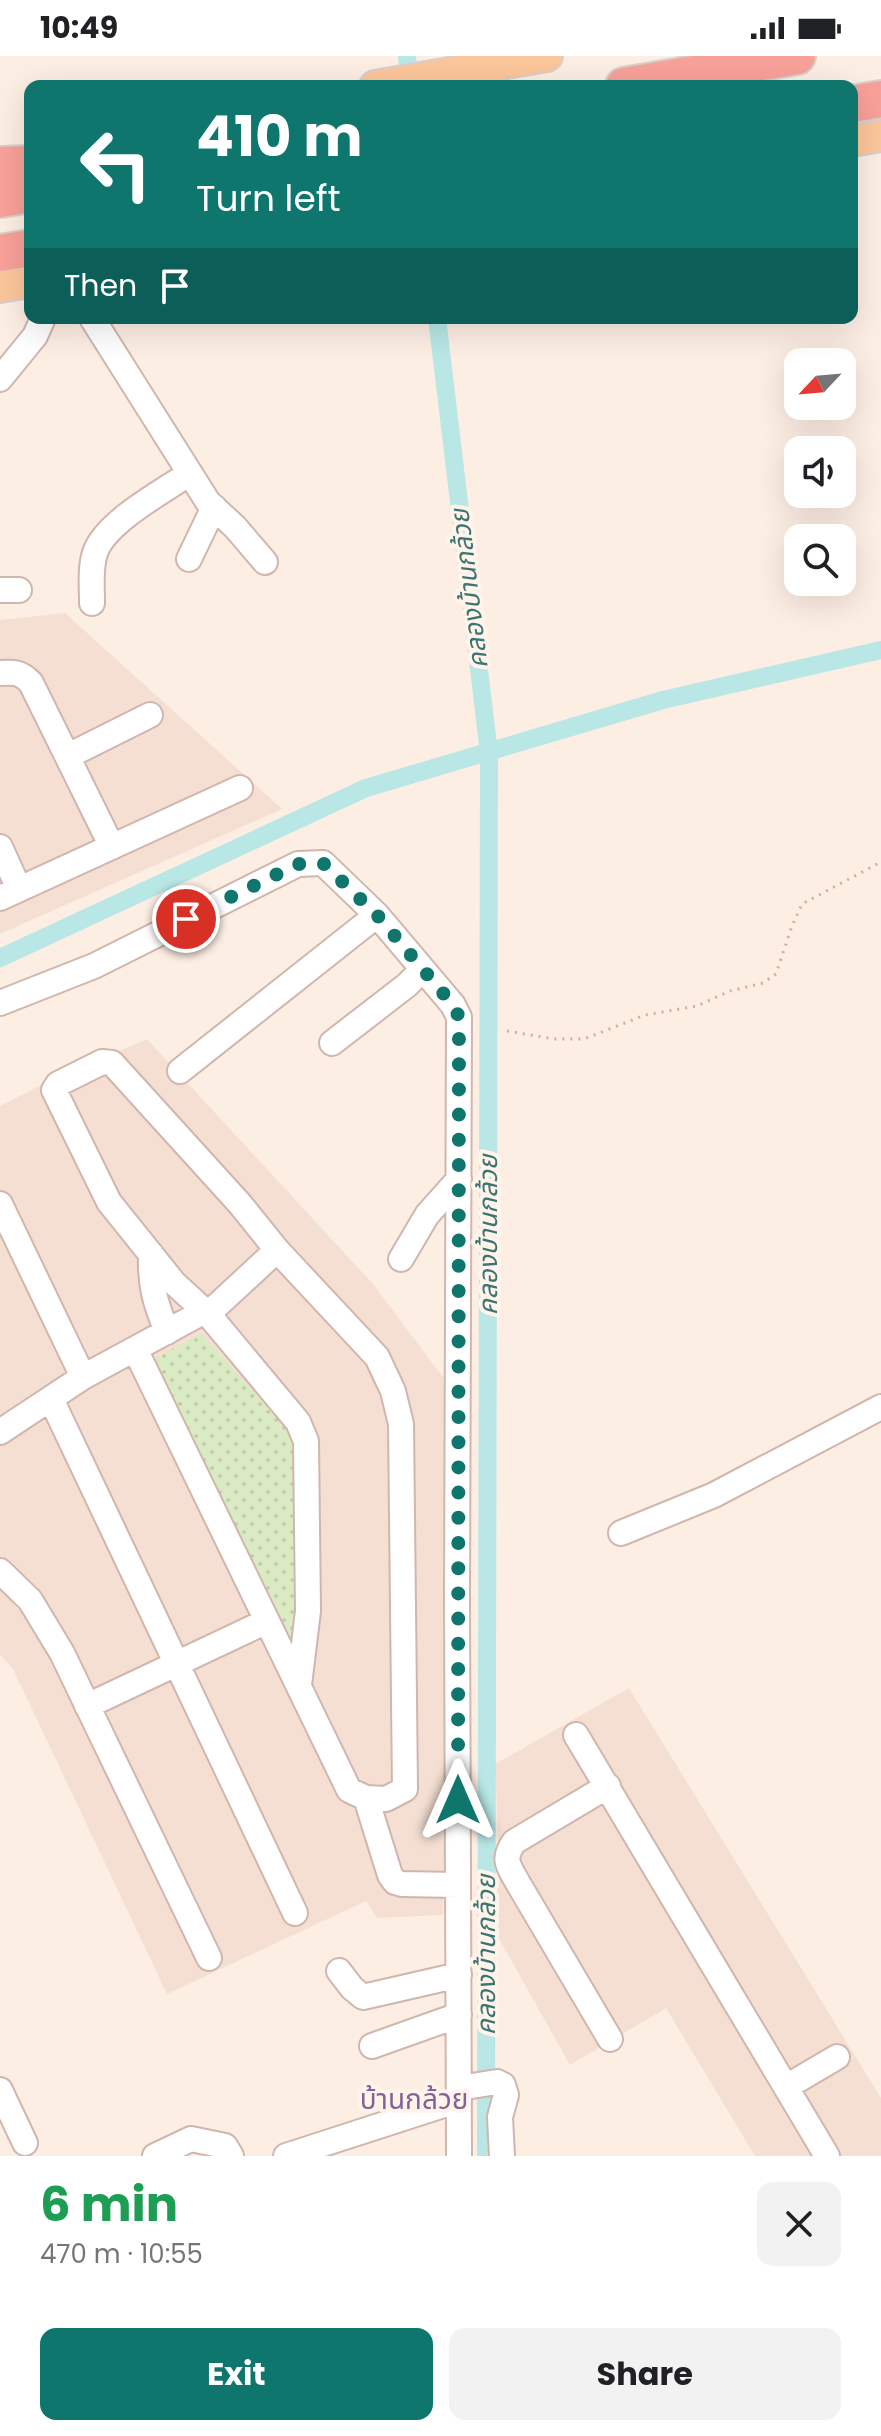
<!DOCTYPE html>
<html lang="en">
<head>
<meta charset="utf-8">
<style>
  body { margin:0; font-family:Poppins,"Noto Sans Thai",sans-serif; background:#f2f2f2; color:#202124; height:100vh; display:flex; flex-direction:column; font-size:30px; white-space:nowrap }
  * { box-sizing:border-box; margin:0 }
  p { font-size:26px; color:#757577 }
  .icon { flex:none; width:44px; height:44px; fill:none; stroke:currentColor; stroke-width:2; stroke-linecap:round; stroke-linejoin:round }
  .map { position:relative; height:2100px; overflow:hidden }
  .sheet { display:flex; flex-direction:column; background:#fff; flex:1 }
  .sheet>* { flex:none }
  .guide { position:absolute; left:24px; top:24px; width:834px; height:244px; border-radius:16px; box-shadow:0 8px 32px #0002; background:#0f766e; color:#fff; overflow:hidden }
  .needle { width:52px; rotate:244deg }
  .tools { position:absolute; left:784px; top:292px; display:grid; gap:16px }
  .tools a { display:grid; place-items:center; width:72px; height:72px; border-radius:16px; background:#fff; box-shadow:0 8px 32px #0002; font-size:40px }
  .pin { position:absolute; display:grid; place-items:center; width:68px; height:68px; color:#fff; margin:-34px; border:4px solid #fff; border-radius:50%; box-shadow:0 2px 8px #0007 }
  .me { position:absolute; width:88px; margin:-44px; rotate:0deg; stroke-linejoin:round; filter:drop-shadow(0 0 6px #0008) }
  .turn { display:flex; align-items:center; gap:28px; height:168px; padding:0 40px; font-size:36px }
  .turn .icon { width:104px; height:104px; stroke-width:2.5 }
  .turn b { display:block; font-size:56px; line-height:68px }
  .then { display:flex; align-items:center; height:76px; padding:0 40px; background:#0003; gap:16px; font-size:30px }
  .round { display:grid; place-items:center; flex:none; width:84px; height:84px; border-radius:16px; background:#f2f2f2 }
  .summary { display:flex; align-items:center; justify-content:space-between; height:136px; padding:0 40px }
  h1 { font-size:48px; font-weight:700; line-height:60px; color:#1e9e55 }
  .cta { display:flex; gap:16px; margin-top:auto; padding:16px 40px }
  .cta a { flex:1; height:92px; border-radius:16px; background:#0f766e; color:#fff; font-size:32px; font-weight:700; line-height:92px; text-align:center }
  .cta a+a { background:#f2f2f2; color:#202124 }
  .status { display:flex; justify-content:space-between; align-items:center; height:56px; padding:0 40px; background:#fff; direction:ltr }
  .status svg { height:22px; fill:currentColor }
  .map>svg:first-child { display:block }
</style>
</head>
<body>
<div class="status"><b>10:49</b><svg viewBox="0 0 49 12"><path d="M0 12V9h3v3zM5 12V6h3v6zM10 12V3h3v9zM15 12V0h3v12zM26 1h20v11H26zM47 4h2v5h-2z"/></svg></div>
<div class="map">
<svg width="881" height="2100" viewBox="0 0 881 2100">
  <defs>
    <pattern id="garden-dots" width="8" height="8" patternUnits="userSpaceOnUse" patternTransform="scale(2)"><rect width="8" height="8" fill="#daeac2"/><path d="M2 2h.1M6 6h.1" fill="none" stroke="#bfcaa8" stroke-width="1.8" stroke-linecap="round"/></pattern>
  </defs>
  <rect width="100%" height="100%" fill="#fdeee4"/>
  <path fill="#f4dfd2" d="M65 557 282 753 0 878V564Z
    M147 983 373 1228 445 1324 448 1732 443 1859 377 1862 366 1845 167 1938 13 1613 0 1599V1050L37 1031Z
    M629 1632 881 2042V2100H755L666 1952 570 2009 496 1877 498 1774 495 1708Z"/>
  <path fill="url(#garden-dots)" d="M201 1277 289 1375 296 1396 294 1585 290 1589 154 1303Z"/>
  <g fill="none" stroke-linecap="round" stroke-linejoin="round">
    <path stroke="#b8e7e5" stroke-width="18" d="M407 0 410 30
      M437 262 489 697 486 2100
      M0 902 366 732 663 644 881 594"/>
    <g stroke="#d0b6ad" stroke-width="28">
      <path id="minor" d="M92 262 208 446 235 471 265 506
        M0 323 35 280 43 262
        M189 503 214 451
        M0 534H19
        M92 547C92 531 90 512 95 497 105 466 164 435 190 417
        M0 617C14 616 21 616 31 627L112 791
        M68 700 150 659
        M0 791 19 833
        M0 842 240 732
        M0 947 94 910 298 808 323 807 377 859 453 949 459 961 457 1542 459 2100
        M332 987 407 929 422 914
        M180 1015 377 859
        M0 1148 83 1321
        M151 1198C150 1230 155 1246 167 1276
        M401 1203 427 1159 459 1123
        M208 1258 277 1194
        M135 1293 349 1734 366 1742 390 1819 395 1826 402 1828 457 1829
        M51 1343 295 1857
        M0 1376 83 1321 203 1256
        M621 1477 714 1439 881 1351
        M0 1515 30 1544 62 1597 209 1902
        M299 1629 308 1555 306 1385 298 1366 208 1258 174 1227 109 1146 54 1034 58 1028 102 1006 112 1007 240 1148 277 1194 377 1301 393 1335 401 1368 405 1733 386 1743 366 1742
        M87 1650 267 1565
        M576 1679 827 2100
        M608 1730 514 1786C502 1804 508 1809 518 1827L610 1983
        M339 1915 352 1932 363 1941 459 1919
        M372 1990 459 1959
        M786 2031 837 2001
        M459 2032 497 2026 503 2029 506 2039 500 2061 502 2100
        M0 2034 25 2087
        M155 2100 191 2083 225 2090 231 2100
        M286 2100 459 2044"/>
    </g>
    <g stroke="#d8cecc" stroke-width="34">
      <path id="major" d="M375 30 547 0
        M852 85 881 80
        M0 231 30 226"/>
    </g>
    <g stroke="#d8cecc" stroke-width="40">
      <path id="highway" d="M624 30 797 0
        M852 48 881 43
        M0 109 30 108
        M0 143 30 138
        M0 197 30 192"/>
    </g>
    <path stroke="#d7aa9e" stroke-width="3" stroke-dasharray="2 6" stroke-linecap="butt" d="M507 975 554 983H584L645 959 697 950 730 935 763 927 776 918 792 870 802 848 881 806"/>
    <use href="#minor" stroke="#fff" stroke-width="24"/>
    <use href="#major" stroke="#fcc69b" stroke-width="30"/>
    <use href="#highway" stroke="#f8a199" stroke-width="36"/>
  </g>
  <g fill="none" stroke-linecap="round" stroke-linejoin="round">
    <path stroke="#0f766e" stroke-width="14" stroke-dasharray="0 25.2" d="M186 863 298 808 323 807 377 859 453 949 459 961 458 1744"/>
  </g>
  <g text-anchor="middle" dominant-baseline="central" stroke-width="8" stroke-linejoin="round" paint-order="stroke">
    <g font-size="26" font-style="italic" fill="#3a7473" stroke="#fff3ea">
      <text transform="translate(469 533) rotate(-97)">คลองบ้านกล้วย</text>
      <text transform="translate(488 1179) rotate(-90)">คลองบ้านกล้วย</text>
      <text transform="translate(486 1899) rotate(-90)">คลองบ้านกล้วย</text>
    </g>
    <g font-size="28" fill="#7e6499" stroke="#fff3ea">
      <text x="414" y="2043">บ้านกล้วย</text>
    </g>
  </g>
</svg>
<div class="tools">
<a><svg class="needle" viewBox="-14 -14 28 28"><path d="M0-13l5 13h-10z" fill="#e53935"/><path d="M0 13l5-13h-10z" fill="#757577"/></svg></a>
<a><svg class="icon" aria-label="sound" viewBox="0 0 24 24"><path d="M4 9h4l5-4v14l-5-4H4zM17 9q2 3 0 6"/></svg></a>
<a><svg class="icon" aria-label="search" viewBox="0 0 24 24"><circle cx="10" cy="10" r="6"/><path d="M15 15l6 6"/></svg></a>
</div>
<div class="pin" style="left:186px;top:863px;background:#d93025"><svg class="icon" aria-label="arrive" viewBox="0 0 24 24"><path d="M6 21V4h12l-3 4 3 4H6"/></svg></div>
<svg class="me" style="left:458px;top:1744px" viewBox="-20 -20 40 40"><path d="M0-17L14 15 0 8-14 15z" fill="#0f766e" stroke="#fff" stroke-width="4"/></svg>
<div class="guide">
<div class="turn"><svg class="icon" aria-label="left" viewBox="0 0 24 24"><path d="M17 20v-9H6M10 6l-5 5 5 5"/></svg><div><b>410 m</b>Turn left</div></div>
<div class="then">Then<svg class="icon" aria-label="arrive" viewBox="0 0 24 24"><path d="M6 21V4h12l-3 4 3 4H6"/></svg></div>
</div>
</div>
<section class="sheet">
<div class="summary"><div><h1>6 min</h1><p>470 m · 10:55</p></div><a class="round"><svg class="icon" aria-label="close" viewBox="0 0 24 24"><path d="M6 6l12 12M18 6L6 18"/></svg></a></div>
<div class="cta"><a>Exit</a><a>Share</a></div>
</section>
</body>
</html>
